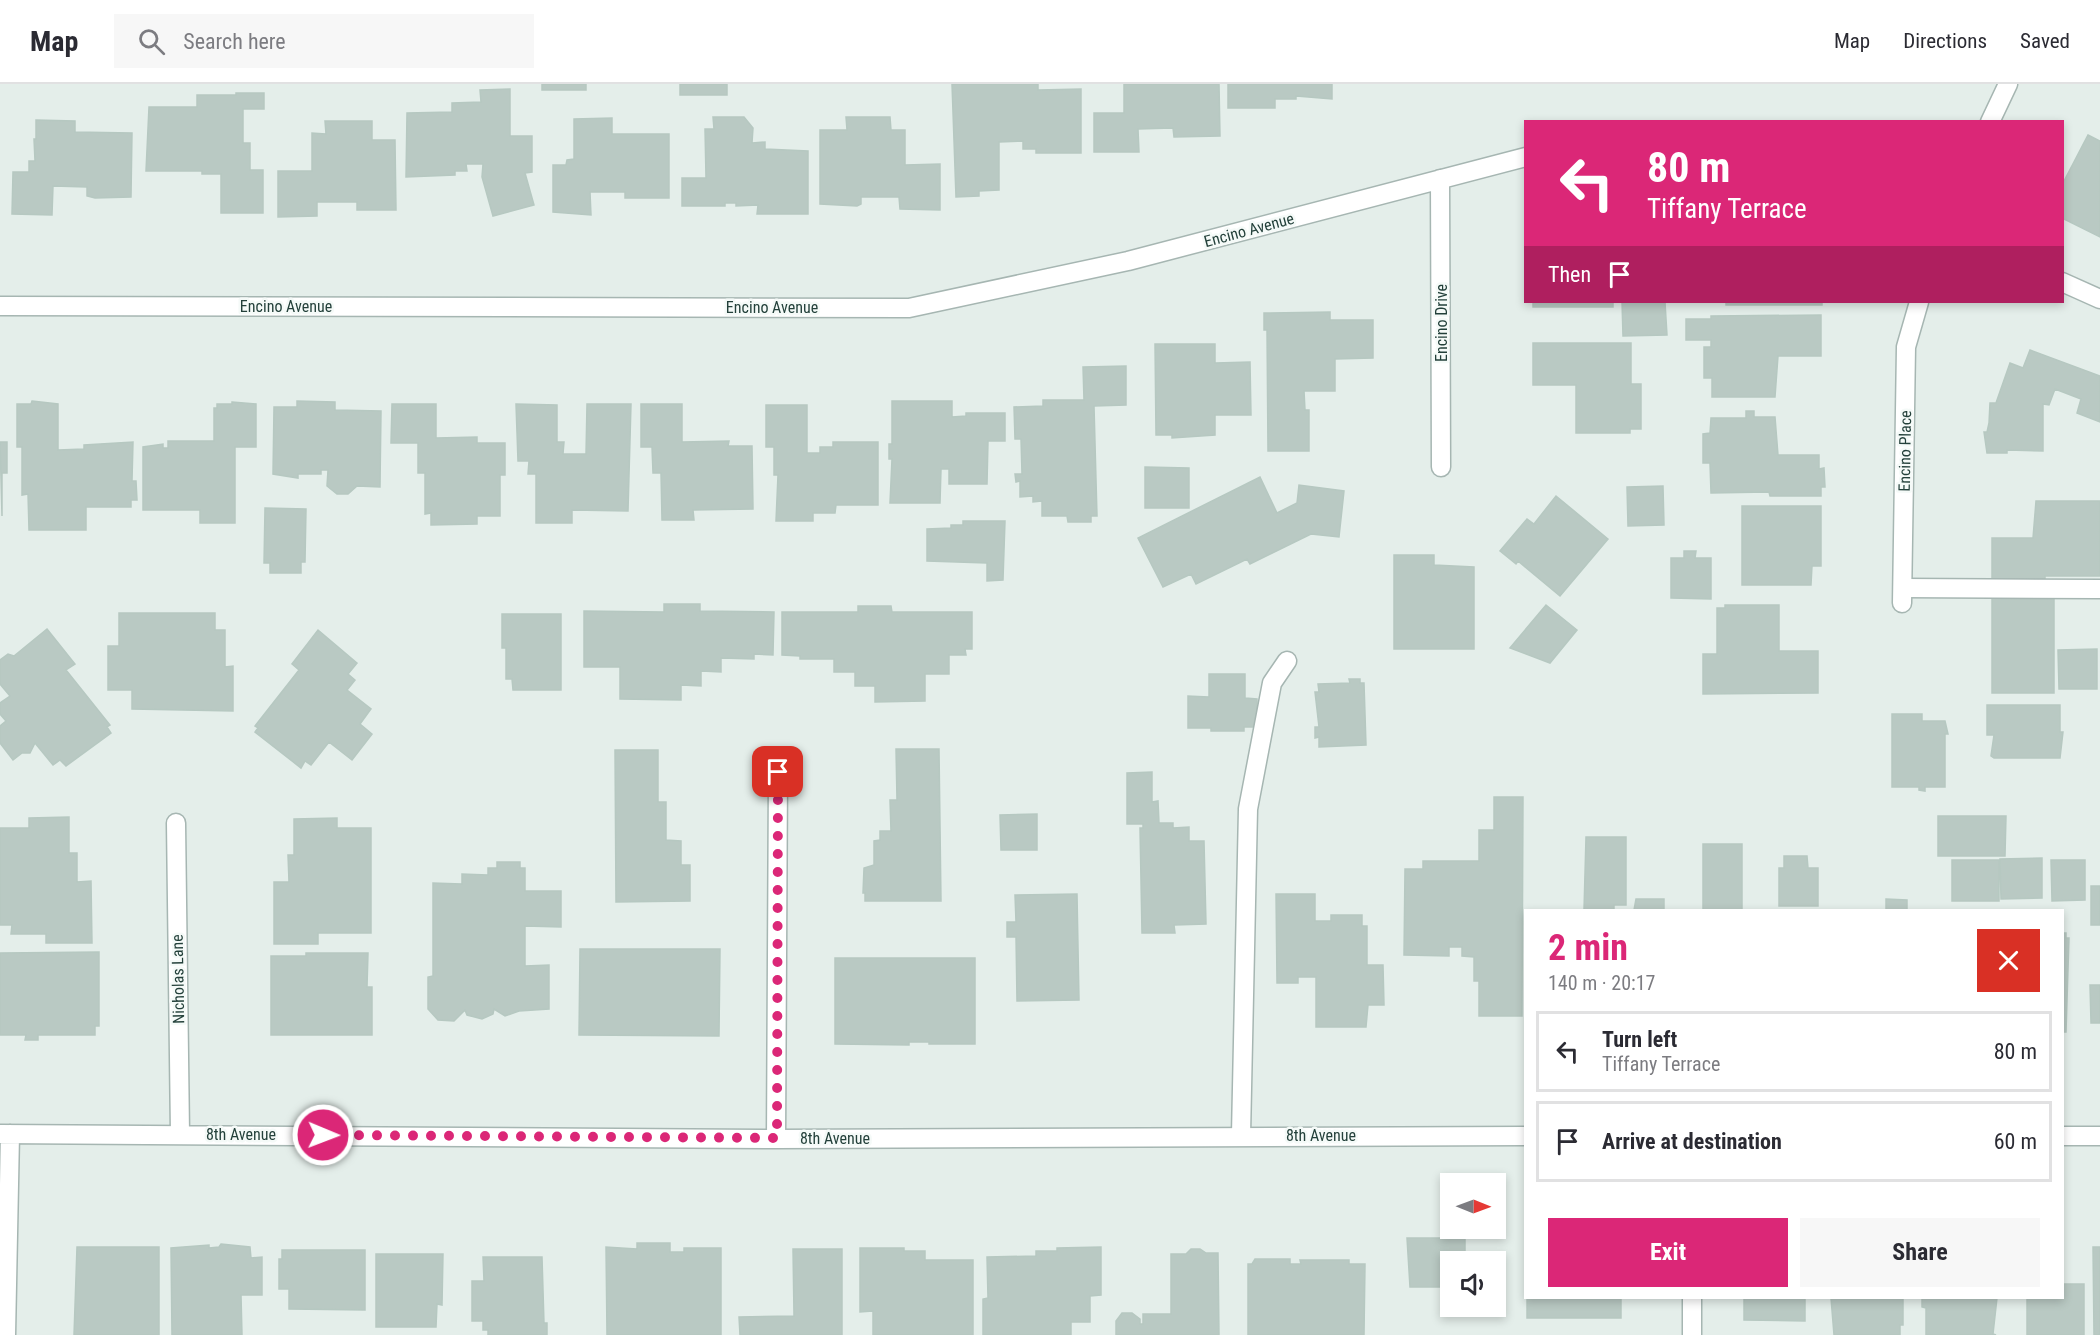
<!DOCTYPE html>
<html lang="en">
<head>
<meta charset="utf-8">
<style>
  body { margin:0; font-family:"Roboto Condensed",sans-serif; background:#f7f7f7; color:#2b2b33; height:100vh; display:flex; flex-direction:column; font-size:22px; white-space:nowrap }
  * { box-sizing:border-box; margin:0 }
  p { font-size:20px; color:#7c7c81 }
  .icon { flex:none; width:33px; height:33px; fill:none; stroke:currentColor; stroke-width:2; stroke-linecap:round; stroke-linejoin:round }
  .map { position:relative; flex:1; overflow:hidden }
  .side { position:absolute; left:1524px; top:825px; width:540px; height:390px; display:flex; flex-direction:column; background:#fff; border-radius:0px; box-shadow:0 3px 9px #0003 }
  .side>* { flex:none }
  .guide { position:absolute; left:1524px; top:36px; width:540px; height:183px; border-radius:0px; box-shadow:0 3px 9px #0003; background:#db2777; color:#fff; overflow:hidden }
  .needle { width:39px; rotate:91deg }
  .tools { position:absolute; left:1440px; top:1089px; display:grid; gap:12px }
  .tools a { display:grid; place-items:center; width:66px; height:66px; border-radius:0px; background:#fff; box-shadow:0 3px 9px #0003; font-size:30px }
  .pin { position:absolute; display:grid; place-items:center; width:51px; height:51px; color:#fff; margin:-26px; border-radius:12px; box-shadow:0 3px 9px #0006 }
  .me { position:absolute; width:66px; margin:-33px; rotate:91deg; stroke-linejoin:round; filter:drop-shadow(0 0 4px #0008) }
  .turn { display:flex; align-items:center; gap:21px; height:126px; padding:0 24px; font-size:27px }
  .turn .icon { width:78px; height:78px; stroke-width:2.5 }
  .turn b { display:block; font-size:42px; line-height:51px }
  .then { display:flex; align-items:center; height:57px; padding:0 24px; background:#0003; gap:12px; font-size:22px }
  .round { display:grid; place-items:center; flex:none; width:63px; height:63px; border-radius:0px; background:#f7f7f7 }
  .summary { display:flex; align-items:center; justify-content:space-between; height:102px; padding:0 24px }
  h1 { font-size:36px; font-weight:700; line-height:45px; color:#db2777 }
  .primary-button { display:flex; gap:12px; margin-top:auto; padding:12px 24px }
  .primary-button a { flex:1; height:69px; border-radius:0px; background:#db2777; color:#fff; font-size:24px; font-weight:700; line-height:69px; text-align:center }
  .primary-button a+a { background:#f7f7f7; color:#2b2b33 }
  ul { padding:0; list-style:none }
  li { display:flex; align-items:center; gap:18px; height:81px; margin:0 12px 9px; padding:0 12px; border:3px solid #e1e1e2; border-radius:0px }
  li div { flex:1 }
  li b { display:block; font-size:22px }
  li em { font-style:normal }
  header { display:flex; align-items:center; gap:36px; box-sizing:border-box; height:84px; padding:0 30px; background:#fff; border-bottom:2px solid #e1e1e2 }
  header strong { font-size:28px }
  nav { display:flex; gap:33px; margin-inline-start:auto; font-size:21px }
  .search { width:420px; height:54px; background:#f7f7f7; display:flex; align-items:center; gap:15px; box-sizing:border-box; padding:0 21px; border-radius:0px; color:#7c7c81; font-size:22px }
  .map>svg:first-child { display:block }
</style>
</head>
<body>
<header>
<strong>Map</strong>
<div class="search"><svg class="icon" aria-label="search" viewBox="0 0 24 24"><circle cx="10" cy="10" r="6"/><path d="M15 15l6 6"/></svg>Search here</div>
<nav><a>Map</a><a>Directions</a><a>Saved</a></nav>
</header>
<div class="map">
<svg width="2100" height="1251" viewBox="0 0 2100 1251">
  <rect width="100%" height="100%" fill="#e4eeea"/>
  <path fill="#b9c9c3" stroke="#b6c8c1" stroke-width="1.5" d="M542 0H586V6H542Z
    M680 0H727V11H680Z
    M952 0H1038V6L1081 5V69H1036V65H1023V57L999 58V106L979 107V112L956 113Z
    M1124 0H1219L1220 52 1174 53 1173 44 1138 45 1139 68H1094V29H1124Z
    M1228 0H1332V15L1296 12V15H1275V24H1228Z
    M510 5V52H532V88L525 89 534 121 493 132 482 93 483 80H466L467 87H455V91L406 93 407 29 452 28V19L481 18 480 6Z
    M236 9H264V25H243V59H250V86H263V129H221V90H202V87H146L149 23H197V11H236Z
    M713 33H744L753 44 752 59 765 58V65L808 67V130H757L758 121 736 122V119H725V122H682V94H706L705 45H714Z
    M846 33H890L891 46H905V81L940 80V126L900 125 899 113H861V120L857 122 820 120V46H847Z
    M612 34V50H669V114H625V108H590L591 131 553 128V81H566L567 76 574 75V35Z
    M36 36 75 37V48L132 49 131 113 95 114 87 112V103L53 102 52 131 12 130 13 88H29V77H35L34 55H36Z
    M325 37H372V56H395L396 126H357V118H317V132L278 133V87H312V49L326 50Z
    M2088 51 2100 57V153L2062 134V101Z
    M1533 218H1613V223H1533Z
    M1622 218H1665L1667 251 1623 252Z
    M1726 218H1822V221H1726Z
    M1330 228V236H1373V274L1335 275V307H1304L1305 326H1309V367H1268L1267 246H1264V229Z
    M1821 231V272H1778L1775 313H1712V294H1704V263H1711V256H1686V235H1711V232Z
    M1533 259H1631V300H1641V345H1630V349H1576V301H1533Z
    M1155 260H1215V279L1250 278 1251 331H1215V351L1172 354V351H1156Z
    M2030 266 2100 292V338L2077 329 2081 315 2055 305 2049 321 2043 320V367L2007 366V369H1987L1984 348H1987L1989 339 1990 319H1996L2010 279 2023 284Z
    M1126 282V321L1094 322 1097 432H1091V438H1068L1067 432H1042V417L1033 418V412L1020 413V397L1016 398 1015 390H1022L1021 355H1015L1014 323 1043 322V316H1084L1083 283Z
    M32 317 58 320V366L84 365V361L133 358 132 397H136L137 416H131V423H86V446H29L28 410 22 411V363H17V320H31Z
    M297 317 335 318V326L381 327 380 403 357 402 348 410H337L327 402 328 386H321V390H298V394L273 390 274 323H297Z
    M892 317H952V333L966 332V329H1005V357H988L987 400H949V385H941L940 419H890L892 375H889V360H892Z
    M232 318 256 320V363H235V439H200V426H143V363L163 360V364H168V357H214V324H217V320H232Z
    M392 320H436V354L477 353V359H505V391H500V432H477V440L431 441V429L425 430V389H418V359H391Z
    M516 320 557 321V358H564L563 370H586L587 320H631L628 427 572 426V439H536V390H528L529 377H518Z
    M641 320H682V358L729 357 728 362H752L753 425 693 426 694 436H662L661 389H653L652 363H641Z
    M766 321H807V369H820V363H833V358H878V421H836L835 429H813V437H776L778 391H774V363H766Z
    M1746 327H1754V333H1775L1778 371H1819V385L1824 384 1825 403H1821V412H1770L1769 408 1711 409 1710 379H1703V350L1710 349 1711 334H1746Z
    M0 358H7V389H2V432Z
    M1145 383 1189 384V424H1145Z
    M1260 393 1277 429 1297 419 1299 401 1344 407 1339 453 1311 450 1250 480 1247 475 1196 500 1191 490 1163 503 1138 454Z
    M1663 402 1664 441 1628 442 1627 403Z
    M1556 412 1608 455 1560 512 1518 477 1516 480 1500 467 1527 435 1534 440Z
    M2036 417H2100V492H2045V496H1992V454H2033Z
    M1742 422H1821V482H1812L1811 501H1742Z
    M265 424 306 425 305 478H301V489H270V479H264Z
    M963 437H1005L1003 496 987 497V479L927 477V445L951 444V441H963Z
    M1684 467H1696L1695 474H1711V515L1671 514V474H1684Z
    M1394 471H1434V481L1474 483V565H1394Z
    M1992 514H2054V609H1992Z
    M664 520H700V527L774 528 773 571 754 570V575L721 574V588L701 587V602L681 601V616L620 615V583H584V527L664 528Z
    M1546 521 1577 546 1550 579 1510 564Z
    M1725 521H1779V567H1818V609L1703 610V570H1717V524H1725Z
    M858 522H891L892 528H972V565H965L966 571H949V590H925V617L875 618V602H855V588H834V575H800V572L782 571V528H858Z
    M119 529H215V546H225V583L233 582V627L132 625V606H108V562H119Z
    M502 530H561V606H513L512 595H506V564H502Z
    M47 545 75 580 66 586 110 641 107 643 111 649 66 682 60 676 53 681 35 659 30 669H22L13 676 0 659V642L6 637 0 630V619L10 612 0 600V576L8 570 14 572Z
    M318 546 357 579 348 590 355 596 347 606 371 625 360 640 372 650 352 676 329 658 311 681 305 677 301 684 255 648 258 644 255 642 299 586 292 580Z
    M2097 565V605H2059L2058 566Z
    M1209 590H1245V614L1257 615V643H1244V647H1211V644H1188V612L1209 613Z
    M1349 595H1360V599H1364L1366 661 1319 663V653L1315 654V643H1319L1315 608H1319L1318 600 1350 599Z
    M1987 621H2060V648H2063L2060 674H1994L1991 672 1994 651H1987Z
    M1892 630H1922V637H1945L1948 650H1945V703H1925V707L1919 706V703H1892Z
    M896 665H939L941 817H865V809H863L864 784 874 781V757L880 756V747H891L890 716H897Z
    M615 666H658V718H666V756L681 757V781H690V817L616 818Z
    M1152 688V718L1158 717 1159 739H1173V744L1189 743V757H1204L1206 840 1174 841 1175 849H1142L1140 744H1143V740H1127V689Z
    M1494 713H1523L1522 932H1479V897H1474V873L1462 872V863H1449V872L1404 871 1405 785H1423V777H1479V746H1494Z
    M1037 730V766H1001L1000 731Z
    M1938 732H2006L2005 772H1938Z
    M69 733V769H77V798L91 797 92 859H46V850H11L12 841H0V744H29V734Z
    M337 734V744H371V849H318V860H274V798H289L288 771H294V735Z
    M1586 753H1626V821H1614V826H1584Z
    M1703 760H1742V826H1703Z
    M1784 772H1807L1808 784H1818V822H1779V784H1784Z
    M2042 774V814L2001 815 2000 775Z
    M1952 776H1999V817H1952Z
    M2051 776H2085V816L2052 817Z
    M497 778H520V784H525V807H561V843L525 842V882L549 881V925L519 927 505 932 494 925 493 930 482 935 467 931 465 926 454 937 438 936 428 925V893L433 892V799L462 800V790L488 791V784H497Z
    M2091 802H2100V841H2091Z
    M1077 810 1079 916 1017 917 1016 853H1007V838H1016L1015 811Z
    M1276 810H1315V837H1331V831H1362V842H1367V881H1383L1384 921H1368L1366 943H1316V893H1298V899H1277Z
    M1636 815H1664V826H1634Z
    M1886 815 1907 816V826H1886Z
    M2062 849H2066V854H2069L2066 948H2062Z
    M580 865H720L719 952 579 951Z
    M99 868V942H95V951H38V956H25L26 951H0V869Z
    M306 869H368L367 903H372V951H271V872H306Z
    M835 874H975V960H929V958H909V961L835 960Z
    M2090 901H2100V939H2091Z
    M1407 1154H1465V1176L1478 1175V1178H1450V1222H1496V1184H1500L1501 1230H1444V1203H1410Z
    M637 1159H670V1168H684V1164H721V1251H607L606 1163 637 1165Z
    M221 1160 250 1163 251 1174 262 1173V1211H241L242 1251H172L171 1164 209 1161V1164L219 1163Z
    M77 1163H159V1251H74Z
    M1101 1163V1211L1090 1212V1238H1071V1251H983V1215L988 1214 987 1173 1036 1172V1167H1057V1164Z
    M2093 1163H2100V1251H2094Z
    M860 1164H904V1167H925V1176H973V1251H873V1227L860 1228Z
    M793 1165H842V1251H740L739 1233 794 1232Z
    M1191 1165H1200L1206 1169H1218L1219 1251H1116V1237L1122 1229H1132L1140 1235V1240H1143V1230H1171V1170H1186Z
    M282 1166H365V1226L289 1225V1205H279V1175H282Z
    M376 1170H443L442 1221 437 1220 436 1243H376Z
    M483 1173H542L544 1239H547V1251H488V1246H483V1237H472V1197H484Z
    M1255 1175H1290V1180H1301L1300 1176H1349V1180H1365L1364 1251H1248V1180H1252Z
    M2062 1200H2084V1251H2027V1214H2062Z
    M1527 1214H1621V1234H1527Z
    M1744 1214H1805V1237L1744 1236Z
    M1831 1214H1903V1241H1900V1251H1834Z
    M1922 1214H1997L1993 1250 1996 1251H1926V1224L1922 1223Z"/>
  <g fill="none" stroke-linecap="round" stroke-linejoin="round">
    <g stroke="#a6b6b2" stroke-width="21">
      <path id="lane" d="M1903 504 2100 505
        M1241 1051 1248 725 1272 599 1287 577"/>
    </g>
    <g stroke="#a6b6b2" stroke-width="21">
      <path id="street" d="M1990 38 2008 0
        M1440 95 1441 383
        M2062 198 2100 215
        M0 222 909 224 1128 177 1526 73
        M1902 519 1906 263 1919 218
        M176 739 180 1050
        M0 1050 776 1055 1526 1052
        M2062 1052H2100
        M776 1055 778 688
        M6 1251 10 1050
        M1692 1251V1214"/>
    </g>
    <use href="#lane" stroke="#fff" stroke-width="18"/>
    <use href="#street" stroke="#fff" stroke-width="18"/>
  </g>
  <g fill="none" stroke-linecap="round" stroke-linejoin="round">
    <path stroke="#db2777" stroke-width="10" stroke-dasharray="0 18" d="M323 1051 777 1054 778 688"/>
  </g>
  <g text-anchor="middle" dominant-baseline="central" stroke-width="5" stroke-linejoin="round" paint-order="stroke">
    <g font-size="16" fill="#23403a" stroke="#f5faf8">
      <text transform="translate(1249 146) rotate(-15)">Encino Avenue</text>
      <text x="286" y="222">Encino Avenue</text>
      <text x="772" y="223">Encino Avenue</text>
      <text transform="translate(1441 239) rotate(-90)">Encino Drive</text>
      <text transform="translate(1905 367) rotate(-89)">Encino Place</text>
      <text transform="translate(178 895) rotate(-91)">Nicholas Lane</text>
      <text x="241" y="1050">8th Avenue</text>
      <text x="1321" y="1051">8th Avenue</text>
      <text x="835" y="1054">8th Avenue</text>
    </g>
  </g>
</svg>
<div class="tools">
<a><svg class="needle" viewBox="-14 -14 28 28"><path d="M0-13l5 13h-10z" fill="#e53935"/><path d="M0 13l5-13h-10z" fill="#7c7c81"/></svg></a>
<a><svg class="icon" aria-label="sound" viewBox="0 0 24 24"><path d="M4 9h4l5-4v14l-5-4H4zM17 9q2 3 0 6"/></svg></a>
</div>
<div class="pin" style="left:778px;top:688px;background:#d93025"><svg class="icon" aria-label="arrive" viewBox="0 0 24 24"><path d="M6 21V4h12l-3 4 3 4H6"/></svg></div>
<svg class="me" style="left:323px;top:1051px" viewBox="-20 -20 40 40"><circle r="17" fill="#db2777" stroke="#fff" stroke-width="3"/><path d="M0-11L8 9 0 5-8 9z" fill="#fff"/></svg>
<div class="guide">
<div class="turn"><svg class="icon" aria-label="left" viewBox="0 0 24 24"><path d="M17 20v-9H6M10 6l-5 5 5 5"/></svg><div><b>80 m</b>Tiffany Terrace</div></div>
<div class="then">Then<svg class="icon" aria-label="arrive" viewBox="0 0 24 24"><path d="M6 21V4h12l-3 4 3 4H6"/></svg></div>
</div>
<section class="side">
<div class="summary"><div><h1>2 min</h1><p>140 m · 20:17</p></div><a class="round" style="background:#d93025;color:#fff"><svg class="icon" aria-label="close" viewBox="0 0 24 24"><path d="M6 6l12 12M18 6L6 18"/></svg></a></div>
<ul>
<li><svg class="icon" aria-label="left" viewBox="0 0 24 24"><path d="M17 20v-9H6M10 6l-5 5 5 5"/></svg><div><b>Turn left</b><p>Tiffany Terrace</p></div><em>80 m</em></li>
<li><svg class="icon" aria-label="arrive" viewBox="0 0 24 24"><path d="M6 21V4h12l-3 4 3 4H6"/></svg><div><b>Arrive at destination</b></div><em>60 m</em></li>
</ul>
<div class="primary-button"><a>Exit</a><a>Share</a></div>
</section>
</div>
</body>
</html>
